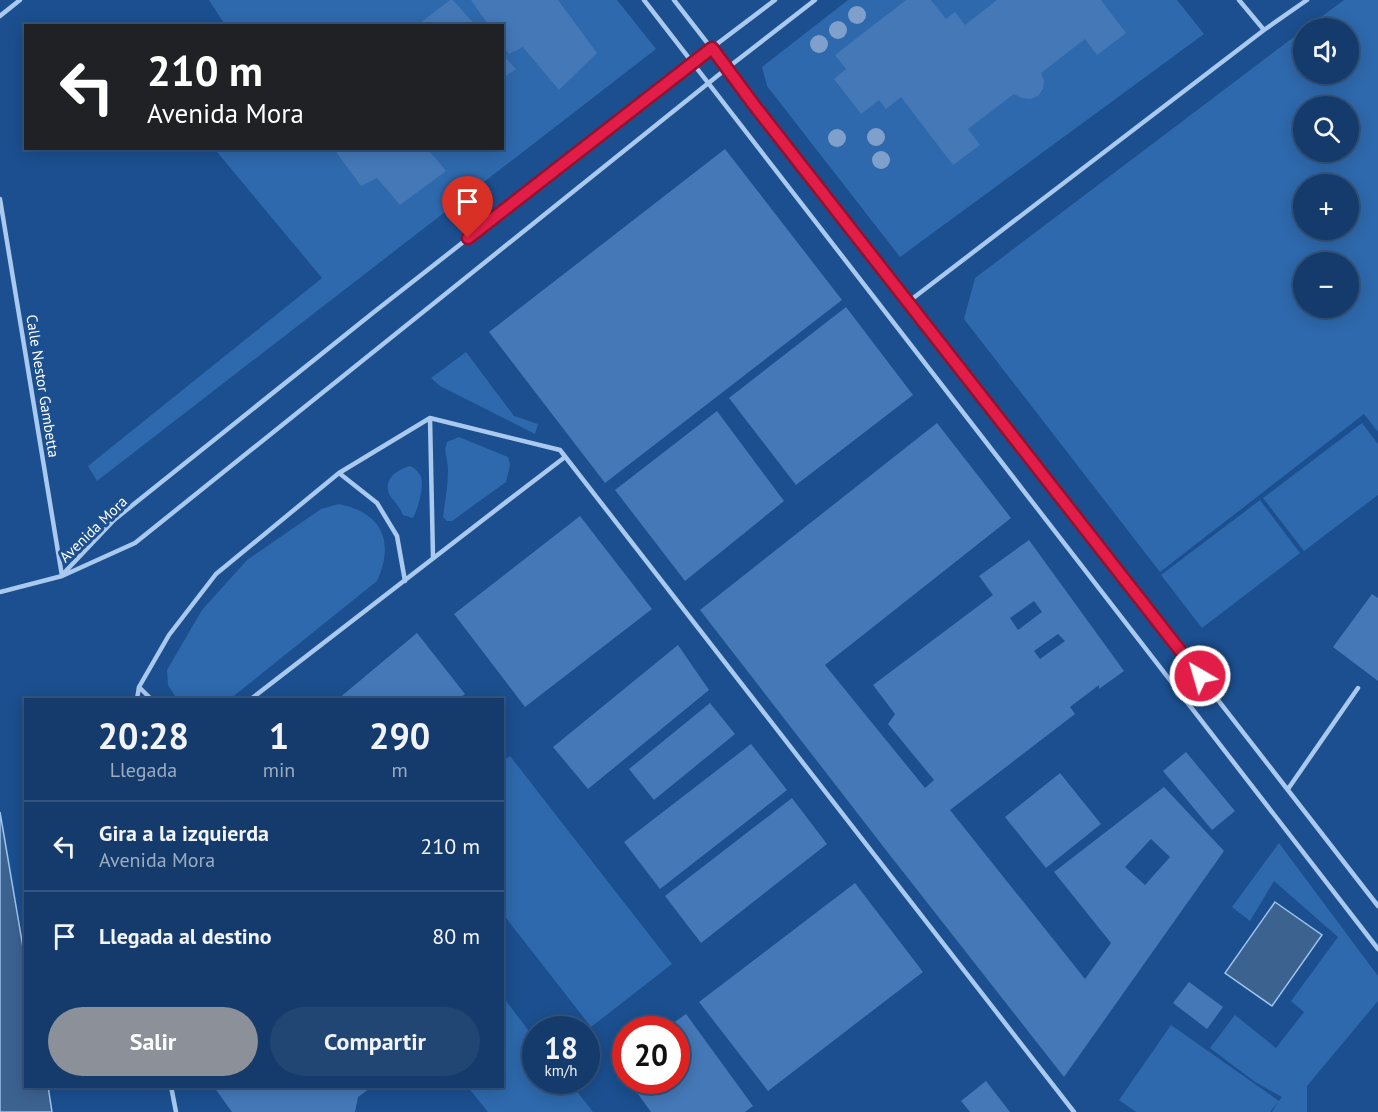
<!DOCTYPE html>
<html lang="es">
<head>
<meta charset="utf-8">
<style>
  body { margin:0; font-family:"PT Sans",sans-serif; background:#214673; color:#f1f3f6; height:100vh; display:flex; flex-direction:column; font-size:22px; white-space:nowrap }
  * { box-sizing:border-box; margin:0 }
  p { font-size:20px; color:#9dadc1 }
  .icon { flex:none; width:33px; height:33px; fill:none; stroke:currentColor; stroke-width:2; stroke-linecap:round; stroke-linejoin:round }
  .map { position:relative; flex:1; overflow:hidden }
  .drawer { position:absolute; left:24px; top:698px; width:480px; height:390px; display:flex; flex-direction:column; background:#143b6b; border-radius:0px; box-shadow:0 3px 15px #0003,0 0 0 2px #33557e }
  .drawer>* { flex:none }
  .top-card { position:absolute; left:24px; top:24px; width:480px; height:126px; border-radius:0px; box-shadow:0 3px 15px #0003,0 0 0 2px #33557e; background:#202124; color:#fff; overflow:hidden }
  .fabs { position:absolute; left:1293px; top:18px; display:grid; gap:12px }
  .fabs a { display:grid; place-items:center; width:66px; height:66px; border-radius:50%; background:#143b6b; box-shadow:0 3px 15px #0003,0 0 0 2px #33557e; font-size:30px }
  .speed { position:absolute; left:522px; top:1016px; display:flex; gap:12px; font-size:30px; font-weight:700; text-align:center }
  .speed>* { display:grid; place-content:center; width:78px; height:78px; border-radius:50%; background:#143b6b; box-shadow:0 3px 15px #0003,0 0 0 2px #33557e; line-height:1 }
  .speed small { font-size:15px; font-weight:400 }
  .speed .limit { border:9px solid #d22; background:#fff; color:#111 }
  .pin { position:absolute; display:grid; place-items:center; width:51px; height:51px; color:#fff; margin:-62px -26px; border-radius:50% 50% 50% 0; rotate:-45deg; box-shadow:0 0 6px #0007 }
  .pin .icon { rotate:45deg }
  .me { position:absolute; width:66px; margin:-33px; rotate:322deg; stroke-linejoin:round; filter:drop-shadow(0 0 4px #0008) }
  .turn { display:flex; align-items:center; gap:21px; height:126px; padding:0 24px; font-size:27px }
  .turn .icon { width:78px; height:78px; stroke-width:2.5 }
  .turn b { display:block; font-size:42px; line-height:51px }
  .eta { display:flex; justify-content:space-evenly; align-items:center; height:102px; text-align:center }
  .eta b { font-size:36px; font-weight:700; line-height:42px }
  .primary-button { display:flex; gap:12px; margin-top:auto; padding:12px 24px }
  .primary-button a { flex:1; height:69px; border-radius:36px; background:#8c9099; color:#fff; font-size:24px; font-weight:700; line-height:69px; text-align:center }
  .primary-button a+a { background:#214673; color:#f1f3f6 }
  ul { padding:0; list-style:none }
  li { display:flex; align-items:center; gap:18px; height:90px; padding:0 24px; border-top:2px solid #33557e }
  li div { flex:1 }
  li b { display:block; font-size:22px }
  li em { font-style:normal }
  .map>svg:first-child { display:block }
</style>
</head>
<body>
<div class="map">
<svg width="1378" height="1112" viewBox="0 0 1378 1112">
  <rect width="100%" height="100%" fill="#1b4f8f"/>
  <path fill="#2e69ad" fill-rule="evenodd" d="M209 0H617L656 49 97 481 88 466 322 278 217 152 216 149 502 148V26L225 25Z
    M848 0H1177L1204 34 900 257 767 86 762 67Z
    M1344 0H1378V432L1364 414 1160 572 964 319 975 278 1303 30 1304 74H1348V28H1306ZM1304 106H1348V152H1304ZM1304 184H1348V230H1304ZM1304 262H1348V308H1304Z
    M466 352 514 416 538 424 535 434 440 386 431 378Z
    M1362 423 1378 444V495L1304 551 1263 498Z
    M459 437 508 457 510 465 506 482 452 521H447L443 517C445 502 448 486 448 470 448 458 443 454 447 442Z
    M410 466C414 468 419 471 421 477 424 488 418 508 413 518L403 515C400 506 393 501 389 494 383 479 398 469 410 466Z
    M1260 500 1300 553 1202 628 1161 575Z
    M339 504C382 513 395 541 377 581L230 699 176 698 168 685 167 670 202 610 247 560 321 509Z
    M510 756 672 964 591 1027 503 914 502 761Z
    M1279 843 1378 976V1001L1307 1086V1112H1272L1278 1102 1270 1112H1136L1119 1100 1171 1025 1279 1101 1282 1097 1255 1082 1210 1048 1235 1015 1276 1048 1304 1012 1291 1001 1338 937 1274 881 1250 921 1232 907Z
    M503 997 535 1039 536 1080H568L593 1112H488L467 1086H502Z"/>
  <path fill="#3c6290" stroke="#9cc4f0" stroke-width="1.5" d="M0 812 25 959 26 1086H48L52 1112H0Z
    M1275 902 1322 935 1272 1006 1225 973Z"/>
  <path fill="#4478b7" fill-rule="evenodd" d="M450 0H453L476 26H416Z
    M471 0H558L597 53 559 90 523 47 509 54 502 45V26H489Z
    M906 0H931L946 19 955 12 965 25 997 0H1101L1126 33 1097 55 1085 39 1041 73 1044 81 1043 89 1038 96 1030 99 1022 98 1014 94 968 129 980 145 953 165 901 97 886 109 879 100 861 114 834 79 846 69 835 55Z
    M502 54 516 69 502 78Z
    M333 148H427L446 171 400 205 377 178 361 186Z
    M725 149 842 300 605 483 489 332Z
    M846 307 913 395 796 485 729 398Z
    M717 411 784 501 685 581 615 490Z
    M937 423 1011 518 825 665 925 788 934 780 888 724 895 714 873 685 993 595 979 576 1029 540 1124 671 1099 689V685L1070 707 1075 714 950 810 1085 979 1111 943 1054 872 1164 787 1224 851 1064 1077 889 854 700 610ZM1034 601 1042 612 1018 630 1010 618ZM1058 634 1065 641 1040 659 1034 651ZM1151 839 1170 857 1145 885 1125 867Z
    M580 516 652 609 525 707 454 614Z
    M1372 594 1378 598V681L1333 647Z
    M417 633 465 694 458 699H338Z
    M678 645 709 690 588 789 553 747Z
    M710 703 735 734 654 800 629 769Z
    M751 744 787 790 660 889 624 842Z
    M1186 752 1235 811 1212 830 1163 771Z
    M1060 773 1101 824 1046 868 1005 817Z
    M792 798 827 844 701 943 665 896Z
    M855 883 923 972 768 1091 699 1002Z
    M1189 982 1223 1007 1207 1029 1173 1003Z
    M686 1014 753 1106 745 1112H651L630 1083 634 1080H676V1029H665Z
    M986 1081 1010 1112H970L961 1101Z
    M216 1086H373L358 1097 355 1112H232L214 1087Z"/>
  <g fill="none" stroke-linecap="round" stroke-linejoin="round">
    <path stroke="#a9c9ee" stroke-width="4.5" d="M644 0 1378 949
      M674 0 1378 906
      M1239 0 1264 30
      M0 16 20 0
      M0 199 62 576
      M908 302 1264 30 1307 0
      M430 418 433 557
      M339 473 377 503 397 536 405 581
      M63 574 114 520 374 312 693 62 775 0
      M0 592 62 576 135 543 726 69 815 0
      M139 687 151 699
      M137 699 139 687 169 635 216 574 339 473 430 418 560 450 1074 1112
      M251 699C356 618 460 537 565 457
      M1288 789 1358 688
      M171 1086 176 1112"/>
  </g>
  <g fill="#7ea0ca">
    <circle cx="857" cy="15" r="9"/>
    <circle cx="838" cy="30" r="9"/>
    <circle cx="819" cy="44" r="9"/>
    <circle cx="876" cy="137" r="9"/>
    <circle cx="837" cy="138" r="9"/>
    <circle cx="881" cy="160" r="9"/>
  </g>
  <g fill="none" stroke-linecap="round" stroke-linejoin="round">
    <g stroke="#92132f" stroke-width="15">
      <path id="route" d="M468 238 712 48 754 105 1200 676"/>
    </g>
    <use href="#route" stroke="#e11d48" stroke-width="10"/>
  </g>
  <g text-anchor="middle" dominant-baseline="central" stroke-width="6" stroke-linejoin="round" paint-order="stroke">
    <g font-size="15" fill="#fff" stroke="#1b4f8f">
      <text transform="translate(43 386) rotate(81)">Calle Nestor Gambetta</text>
      <text transform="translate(93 529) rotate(-44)">Avenida Mora</text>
    </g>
  </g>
</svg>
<div class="fabs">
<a><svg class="icon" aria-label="sound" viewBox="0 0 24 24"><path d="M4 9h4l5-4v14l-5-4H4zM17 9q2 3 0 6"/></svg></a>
<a><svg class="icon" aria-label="search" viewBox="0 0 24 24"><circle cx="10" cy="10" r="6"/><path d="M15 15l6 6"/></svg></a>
<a>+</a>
<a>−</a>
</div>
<div class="speed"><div>18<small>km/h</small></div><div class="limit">20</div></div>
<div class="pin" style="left:468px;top:238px;background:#d93025"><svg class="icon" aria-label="arrive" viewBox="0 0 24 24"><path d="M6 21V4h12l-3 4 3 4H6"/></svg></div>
<svg class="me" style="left:1200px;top:676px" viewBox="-20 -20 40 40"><circle r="17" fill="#e11d48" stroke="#fff" stroke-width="3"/><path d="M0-11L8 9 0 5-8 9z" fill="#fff"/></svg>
<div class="top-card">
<div class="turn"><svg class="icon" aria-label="left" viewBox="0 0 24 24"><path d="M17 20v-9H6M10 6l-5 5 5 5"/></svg><div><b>210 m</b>Avenida Mora</div></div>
</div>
<section class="drawer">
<div class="eta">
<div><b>20:28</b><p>Llegada</p></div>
<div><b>1</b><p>min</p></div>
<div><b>290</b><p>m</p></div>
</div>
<ul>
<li><svg class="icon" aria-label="left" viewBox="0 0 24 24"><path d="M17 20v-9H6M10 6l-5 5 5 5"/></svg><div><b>Gira a la izquierda</b><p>Avenida Mora</p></div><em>210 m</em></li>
<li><svg class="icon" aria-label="arrive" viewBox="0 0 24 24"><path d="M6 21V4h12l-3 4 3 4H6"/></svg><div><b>Llegada al destino</b></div><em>80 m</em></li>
</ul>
<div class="primary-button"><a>Salir</a><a>Compartir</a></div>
</section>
</div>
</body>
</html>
